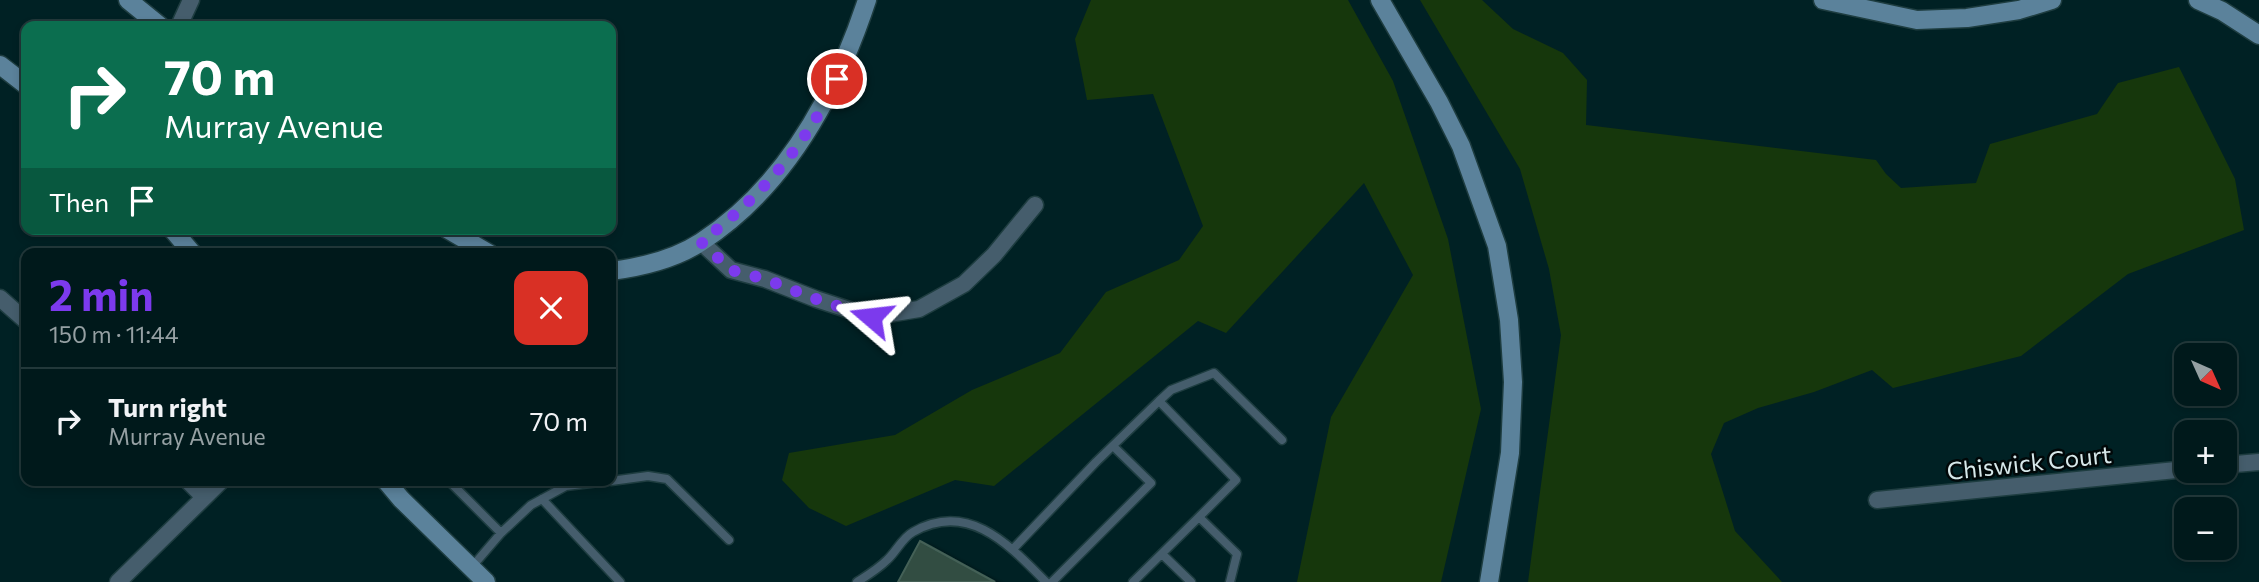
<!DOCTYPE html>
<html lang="en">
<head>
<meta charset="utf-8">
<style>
  body { margin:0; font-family:Commissioner,sans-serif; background:#0a2224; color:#f1f3f6; height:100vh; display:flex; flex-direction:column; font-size:26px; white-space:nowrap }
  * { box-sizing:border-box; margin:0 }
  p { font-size:23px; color:#95a0a3 }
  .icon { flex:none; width:38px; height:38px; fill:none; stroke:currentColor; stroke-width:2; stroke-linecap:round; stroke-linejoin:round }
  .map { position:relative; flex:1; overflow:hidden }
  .sheet { position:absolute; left:21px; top:248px; width:595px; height:238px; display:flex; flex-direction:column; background:#00191b; border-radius:14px; box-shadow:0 4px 10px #0003,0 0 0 2px #22383a }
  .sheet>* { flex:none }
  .hud { position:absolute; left:21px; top:21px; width:595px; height:214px; border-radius:14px; box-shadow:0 4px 10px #0003,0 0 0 2px #22383a; background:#0b6e4f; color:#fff; overflow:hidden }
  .needle { width:46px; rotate:135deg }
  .controls { position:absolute; left:2174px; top:343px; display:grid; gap:14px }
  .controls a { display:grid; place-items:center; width:63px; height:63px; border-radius:14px; background:#00191b; box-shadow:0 4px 10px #0003,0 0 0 2px #22383a; font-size:35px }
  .pin { position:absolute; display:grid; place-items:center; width:60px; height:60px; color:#fff; margin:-30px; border:4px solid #fff; border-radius:50%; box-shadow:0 2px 7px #0007 }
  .me { position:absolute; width:77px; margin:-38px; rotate:287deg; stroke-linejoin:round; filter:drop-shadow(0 0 5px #0008) }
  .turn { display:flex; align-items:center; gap:24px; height:147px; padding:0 28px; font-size:32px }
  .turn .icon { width:91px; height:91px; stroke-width:2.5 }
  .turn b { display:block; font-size:49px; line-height:60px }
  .then { display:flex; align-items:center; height:66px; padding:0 28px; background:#0003; gap:14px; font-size:26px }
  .round { display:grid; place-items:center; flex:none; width:74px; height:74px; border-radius:14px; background:#0a2224 }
  .overview { display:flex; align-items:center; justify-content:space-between; height:119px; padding:0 28px }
  h1 { font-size:42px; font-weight:700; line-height:52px; color:#7c3aed }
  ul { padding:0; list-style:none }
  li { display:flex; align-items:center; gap:21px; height:105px; padding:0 28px; border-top:2px solid #22383a }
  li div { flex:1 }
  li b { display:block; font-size:26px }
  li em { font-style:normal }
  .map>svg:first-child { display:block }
</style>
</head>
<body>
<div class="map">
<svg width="2259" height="582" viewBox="0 0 2259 582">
  <defs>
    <filter id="shadow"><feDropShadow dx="8" dy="4.5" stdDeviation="2" flood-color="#0009"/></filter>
  </defs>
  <rect width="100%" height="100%" fill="#002124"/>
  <path fill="#16370c" d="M1091 0H1348L1393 81 1448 239 1481 409 1441 582H1297L1331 417 1413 275 1364 183 1226 333 1198 321 994 486 955 480 846 526 809 508 782 480 789 453 895 435 972 390 1060 353 1106 292 1179 260 1203 226 1153 94 1087 100 1075 39Z
    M1420 0H1482L1513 29 1563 53 1587 80 1586 125 1876 160 1886 174 1901 188 1976 183 1990 144 2097 114 2118 83 2179 67 2235 179 2244 230 2128 274 2021 356 1893 388 1872 370 1814 392 1758 408 1724 423 1711 454 1735 531 1782 582H1528L1561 335 1549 269 1520 169Z"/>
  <path fill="#304d43" stroke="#446157" stroke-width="2" filter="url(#shadow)" d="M920 541 995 582H898Z"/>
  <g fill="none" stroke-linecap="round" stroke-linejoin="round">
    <g stroke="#1e3d40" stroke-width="11">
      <path id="lane" d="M1159 401 1171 390 1214 373 1282 440
        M449 481 501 533 471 568
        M611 481 648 476 667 479 729 540
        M542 499 620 582
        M501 533 531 505 566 486 607 481
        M1013 549 1096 462 1159 401 1236 480 1199 517
        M1162 554 1191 582
        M857 582C868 575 878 569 887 560 896 552 902 538 913 532 969 500 1010 546 1046 582
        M1052 582 1151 483 1113 446
        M1133 582 1199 517 1237 554 1230 582"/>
    </g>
    <g stroke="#1e3d40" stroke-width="19">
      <path id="street" d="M179 26 191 0
        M701 242 731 270 765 279 816 299 871 317 919 309 964 284 994 255 1035 205
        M0 298 26 321
        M2224 465 2259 462
        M188 481 204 497
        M1877 500 2186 469
        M118 582 221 481"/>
    </g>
    <g stroke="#1e3d40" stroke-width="21">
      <path id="secondary" d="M128 0 160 26
        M1380 0 1439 102 1461 146 1497 246 1509 320 1513 382 1510 453 1489 582
        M1823 0 1917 20 1967 18 2019 10 2052 0
        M2198 0 2222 11 2259 35
        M0 65 26 85
        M172 229 193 254
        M447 229 490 254
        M611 271C642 267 675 259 701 242 787 186 836 94 867 0
        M386 481 401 499 486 582"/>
    </g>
    <use href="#lane" stroke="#455d6c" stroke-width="8"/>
    <use href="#street" stroke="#455d6c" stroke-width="16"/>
    <use href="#secondary" stroke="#5b829b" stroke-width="18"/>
  </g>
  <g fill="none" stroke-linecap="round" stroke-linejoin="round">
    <path stroke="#7c3aed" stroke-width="12" stroke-dasharray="0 21.6" d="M837 79C806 146 759 198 701 242L731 270 765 279 816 299 871 317"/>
  </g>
  <g text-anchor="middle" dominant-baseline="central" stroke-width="5" stroke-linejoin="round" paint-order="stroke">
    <g font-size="24" fill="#d7e8ea" stroke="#010809">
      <text transform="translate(2029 462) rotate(-6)">Chiswick Court</text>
    </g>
  </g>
</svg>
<div class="controls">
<a><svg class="needle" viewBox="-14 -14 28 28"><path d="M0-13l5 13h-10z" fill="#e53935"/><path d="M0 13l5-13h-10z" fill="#95a0a3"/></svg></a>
<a>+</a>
<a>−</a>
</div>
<div class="pin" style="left:837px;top:79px;background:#d93025"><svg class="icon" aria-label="arrive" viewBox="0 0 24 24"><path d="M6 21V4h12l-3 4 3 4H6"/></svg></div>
<svg class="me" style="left:871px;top:317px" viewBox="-20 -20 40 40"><path d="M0-17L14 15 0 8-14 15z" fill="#7c3aed" stroke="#fff" stroke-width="4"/></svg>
<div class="hud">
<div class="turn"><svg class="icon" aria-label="right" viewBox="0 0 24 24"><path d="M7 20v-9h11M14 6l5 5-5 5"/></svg><div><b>70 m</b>Murray Avenue</div></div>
<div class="then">Then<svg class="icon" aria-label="arrive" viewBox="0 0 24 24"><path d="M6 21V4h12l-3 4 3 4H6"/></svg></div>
</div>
<section class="sheet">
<div class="overview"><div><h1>2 min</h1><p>150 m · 11:44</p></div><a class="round" style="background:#d93025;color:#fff"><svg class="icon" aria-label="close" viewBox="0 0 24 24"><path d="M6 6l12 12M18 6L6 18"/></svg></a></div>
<ul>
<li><svg class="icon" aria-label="right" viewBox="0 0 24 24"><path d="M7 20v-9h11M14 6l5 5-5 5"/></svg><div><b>Turn right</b><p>Murray Avenue</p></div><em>70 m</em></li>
</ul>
</section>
</div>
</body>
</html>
